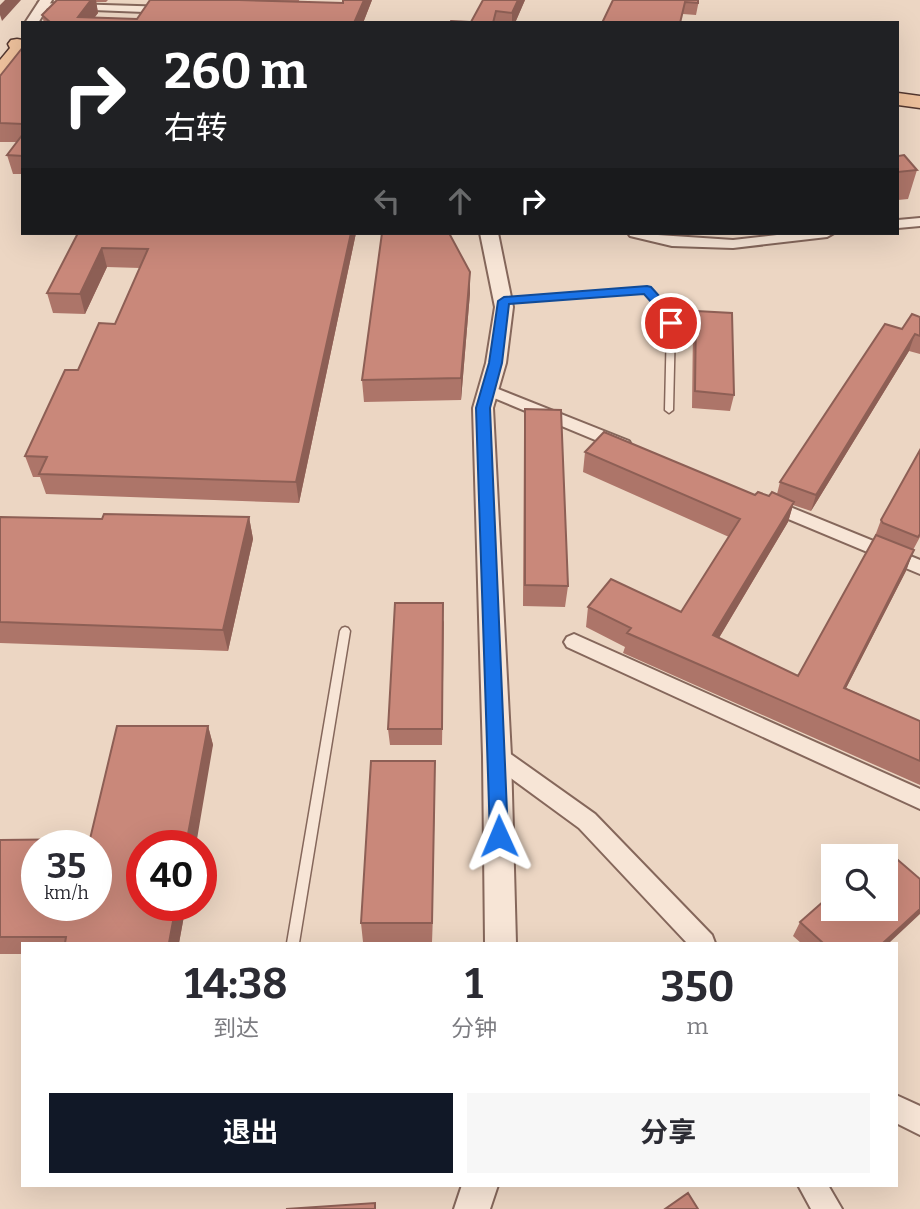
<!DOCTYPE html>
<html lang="zh">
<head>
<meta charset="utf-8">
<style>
  body { margin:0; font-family:Bitter,"Noto Sans SC",serif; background:#f7f7f7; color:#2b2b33; height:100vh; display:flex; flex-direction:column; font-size:26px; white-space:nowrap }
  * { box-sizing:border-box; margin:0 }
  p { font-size:23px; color:#7c7c81 }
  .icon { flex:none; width:38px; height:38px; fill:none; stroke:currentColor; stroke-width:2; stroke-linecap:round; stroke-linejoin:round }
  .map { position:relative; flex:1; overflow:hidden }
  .drawer { position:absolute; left:21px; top:942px; width:877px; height:245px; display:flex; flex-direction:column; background:#fff; border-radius:0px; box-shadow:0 7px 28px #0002 }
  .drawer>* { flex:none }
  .hud { position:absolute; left:21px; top:21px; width:878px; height:214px; border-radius:0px; box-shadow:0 7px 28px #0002; background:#202124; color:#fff; overflow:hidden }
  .fabs { position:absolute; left:821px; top:844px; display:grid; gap:14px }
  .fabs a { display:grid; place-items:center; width:77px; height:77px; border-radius:0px; background:#fff; box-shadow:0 7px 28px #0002; font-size:35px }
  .speed { position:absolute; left:21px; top:830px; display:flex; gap:14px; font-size:35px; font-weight:700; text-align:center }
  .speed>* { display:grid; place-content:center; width:91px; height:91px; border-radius:50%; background:#fff; box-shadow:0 7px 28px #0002; line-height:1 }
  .speed small { font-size:18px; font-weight:400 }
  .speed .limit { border:10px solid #d22; background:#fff; color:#111 }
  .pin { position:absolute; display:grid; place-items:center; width:60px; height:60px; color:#fff; margin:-30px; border:4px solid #fff; border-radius:50%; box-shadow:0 2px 7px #0007 }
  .me { position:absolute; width:77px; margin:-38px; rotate:359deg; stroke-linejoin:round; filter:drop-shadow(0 0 5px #0008) }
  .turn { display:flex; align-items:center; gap:24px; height:147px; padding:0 28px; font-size:32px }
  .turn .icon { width:91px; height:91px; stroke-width:2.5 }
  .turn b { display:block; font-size:49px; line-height:60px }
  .lanes { display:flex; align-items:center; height:66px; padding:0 28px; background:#0003; justify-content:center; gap:35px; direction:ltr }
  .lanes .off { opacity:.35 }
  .eta { display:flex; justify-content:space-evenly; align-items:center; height:119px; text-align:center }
  .eta b { font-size:42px; font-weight:700; line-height:49px }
  .primary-button { display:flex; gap:14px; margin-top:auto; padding:14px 28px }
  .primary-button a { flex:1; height:80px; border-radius:0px; background:#111827; color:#fff; font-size:28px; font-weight:700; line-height:80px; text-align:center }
  .primary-button a+a { background:#f7f7f7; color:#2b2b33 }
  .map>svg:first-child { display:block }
</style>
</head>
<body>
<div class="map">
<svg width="920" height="1209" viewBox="0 0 920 1209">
  <rect width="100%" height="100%" fill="#ecd6c3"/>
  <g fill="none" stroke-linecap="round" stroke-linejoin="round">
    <g stroke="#85675b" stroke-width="3">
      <path id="service" d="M647 288H650L669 309 675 323 673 410 669 413 665 410 667 323 663 312 645 292 504 303 500 301 504 299Z
        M345 627 348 628 350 631 299 943H287L340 631 342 628Z"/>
    </g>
    <g stroke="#85675b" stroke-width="4">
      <path id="minor" d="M38 3 170 7 175 10 170 13 42 8 38 7Z
        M920 218V226L898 228V220Z
        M628 233 733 240 794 233H834L827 237 733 248 672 246 630 236Z
        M488 385 629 441 631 445 629 449H617L482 393 480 390 482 387Z
        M768 498 920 560V574L762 508 759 504Z
        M574 634 920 789V809L567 647 564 642 567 637Z
        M497 747 505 750 595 814 712 935 715 943H687L579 828 489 762 486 756 489 750Z
        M896 1095 920 1106V1135L896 1123Z
        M798 1185H828L842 1209H811Z"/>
    </g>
    <g stroke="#85675b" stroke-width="4">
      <path id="tertiary" d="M40 0H52L38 23H25Z
        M480 233H498L513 307 506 363 493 408 511 756 516 943H485L483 756 473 408 486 363 495 307Z
        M462 1185H498L490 1209H454Z"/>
    </g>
    <g stroke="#53372f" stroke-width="3">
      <path id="primary" d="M17 39 23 40V56L6 75 0 76V60L10 48 8 44 11 40Z
        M898 93 920 96V108L898 105Z"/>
    </g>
    <use href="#service" fill="#f7e5d6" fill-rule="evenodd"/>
    <use href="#minor" fill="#f7e5d6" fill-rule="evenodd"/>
    <use href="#tertiary" fill="#f7e5d6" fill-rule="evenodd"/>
    <use href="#primary" fill="#eec19c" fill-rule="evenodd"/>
  </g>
  <path fill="#ad7569" d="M57 0H108L106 2H96L98 13 95 17 137 19 150 0H299V2L343 3 372 0 363 23H44L42 15Z
    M483 0H525L515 23H450L471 22Z
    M613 0H699L696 15 683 14Z
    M23 47V174H13L7 155 17 142H0V76Z
    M898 156 917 170 908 199 898 200Z
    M78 233H356L299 503 46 494 40 477H33L25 456 78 370 115 324 140 268 107 267 85 314 53 313 47 293Z
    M470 272V293L461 400 364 402 362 380Z
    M696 311 734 395 730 411 692 408 693 327Z
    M920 317V354L909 351 811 511 793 505 788 522 719 638 798 676 875 536 881 520 920 450V537L913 550 906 571 846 688 920 721V785L623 653 625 647 586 627 588 607 681 612 729 537 583 472 585 452 755 495 769 496 777 494 780 482 902 329Z
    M525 409 568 586 565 607 523 606 524 431Z
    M0 517 102 519 249 517 253 539 228 651 0 643Z
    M444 620 442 745H390L388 729Z
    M208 726 213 745 142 905H186L179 943H23V954H0V840L90 839Z
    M435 761 432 942H363L361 923Z
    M800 922 889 943H801L793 936Z"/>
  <path fill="#8d5f55" d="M5 0H21L2 21 0 15V5Z
    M91 0H96L98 13 90 23 78 17Z
    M364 0H372L363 23H354Z
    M518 0H525L515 23H512V13Z
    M351 233H356L299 503 296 482Z
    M102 248 107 267 85 314 80 294Z
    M470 272V293L461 400V378Z
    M915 334 909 351 811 511 816 495Z
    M794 502 788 522 708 656 713 635Z
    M249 517 253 539 228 651 223 630Z
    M914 550 906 571 836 708 844 688Z
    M208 726 213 745 196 845H186Z
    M435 761V781L432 942V923Z
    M176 905H186L179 943H169Z
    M920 909V914L889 943H883Z"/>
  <path fill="#c9887a" stroke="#8d5f55" stroke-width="2" fill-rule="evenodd" d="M57 0H91L78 17 137 19 150 0H239L343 3V0H364L354 23H51L42 15Z
    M483 0H518L512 13 496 11 493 23H450L451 21 471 22Z
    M613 0H698V3L685 2 680 23H602Z
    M23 47V124L0 123V76Z
    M23 134V156L7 155Z
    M904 155 917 170 898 172V156Z
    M78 233H351L296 482 39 474 47 457 25 456 65 370H78L99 323 115 324 148 249 102 248 80 294 47 293Z
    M382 233H449L470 272 461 378 362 380Z
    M696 311 732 313 734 395 695 391Z
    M912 314 920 317V336L915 334 816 495 780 482 885 324 902 329Z
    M525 409 561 410 568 586 525 585Z
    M604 432 755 495 758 492 769 496 772 492 794 502 713 635 798 676 876 535 914 550 844 688 920 721V761L627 633 631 628 588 607 611 579 681 612 740 519 585 452Z
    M920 450V534L918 537 883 523 881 520Z
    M104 514 249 517 223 630 0 622V517L102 519Z
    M395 603H443L442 729H388Z
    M117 726H208L186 845H142V905H176L169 943H65L66 937H0V840L90 839ZM37 845H96V905H37Z
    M371 761H435L432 923H361Z
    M884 848 920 879V909L883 943H823L800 922 833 893V908H886V856H875Z
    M688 1193 698 1209H665Z
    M375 1203V1209H286Z"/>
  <path fill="#1a73e8" stroke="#114b97" stroke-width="2" d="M647 286 651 287 670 308 677 323 675 326H666L660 312 644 294 509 304 502 363 490 408 508 836 506 842 499 845 492 842 490 836 476 408 489 363 498 301 504 297Z"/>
</svg>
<div class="fabs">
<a><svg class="icon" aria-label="search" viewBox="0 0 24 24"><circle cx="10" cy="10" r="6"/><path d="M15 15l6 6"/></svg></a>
</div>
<div class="speed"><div>35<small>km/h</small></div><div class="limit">40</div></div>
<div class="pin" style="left:671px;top:323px;background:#d93025"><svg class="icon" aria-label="arrive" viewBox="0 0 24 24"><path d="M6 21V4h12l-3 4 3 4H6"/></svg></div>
<svg class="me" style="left:499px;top:836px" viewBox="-20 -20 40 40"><path d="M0-17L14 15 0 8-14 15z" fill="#1a73e8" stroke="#fff" stroke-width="4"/></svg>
<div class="hud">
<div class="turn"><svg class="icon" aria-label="right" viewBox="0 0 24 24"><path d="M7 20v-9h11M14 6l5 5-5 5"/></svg><div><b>260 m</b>右转</div></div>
<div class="lanes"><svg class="icon off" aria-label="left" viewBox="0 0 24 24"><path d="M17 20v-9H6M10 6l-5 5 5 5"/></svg><svg class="icon off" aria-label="ahead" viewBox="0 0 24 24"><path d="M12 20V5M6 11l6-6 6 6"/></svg><svg class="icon" aria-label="right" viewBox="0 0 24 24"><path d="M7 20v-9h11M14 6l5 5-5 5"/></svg></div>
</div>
<section class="drawer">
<div class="eta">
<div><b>14:38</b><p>到达</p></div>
<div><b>1</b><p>分钟</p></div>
<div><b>350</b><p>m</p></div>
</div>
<div class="primary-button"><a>退出</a><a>分享</a></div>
</section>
</div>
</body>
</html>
